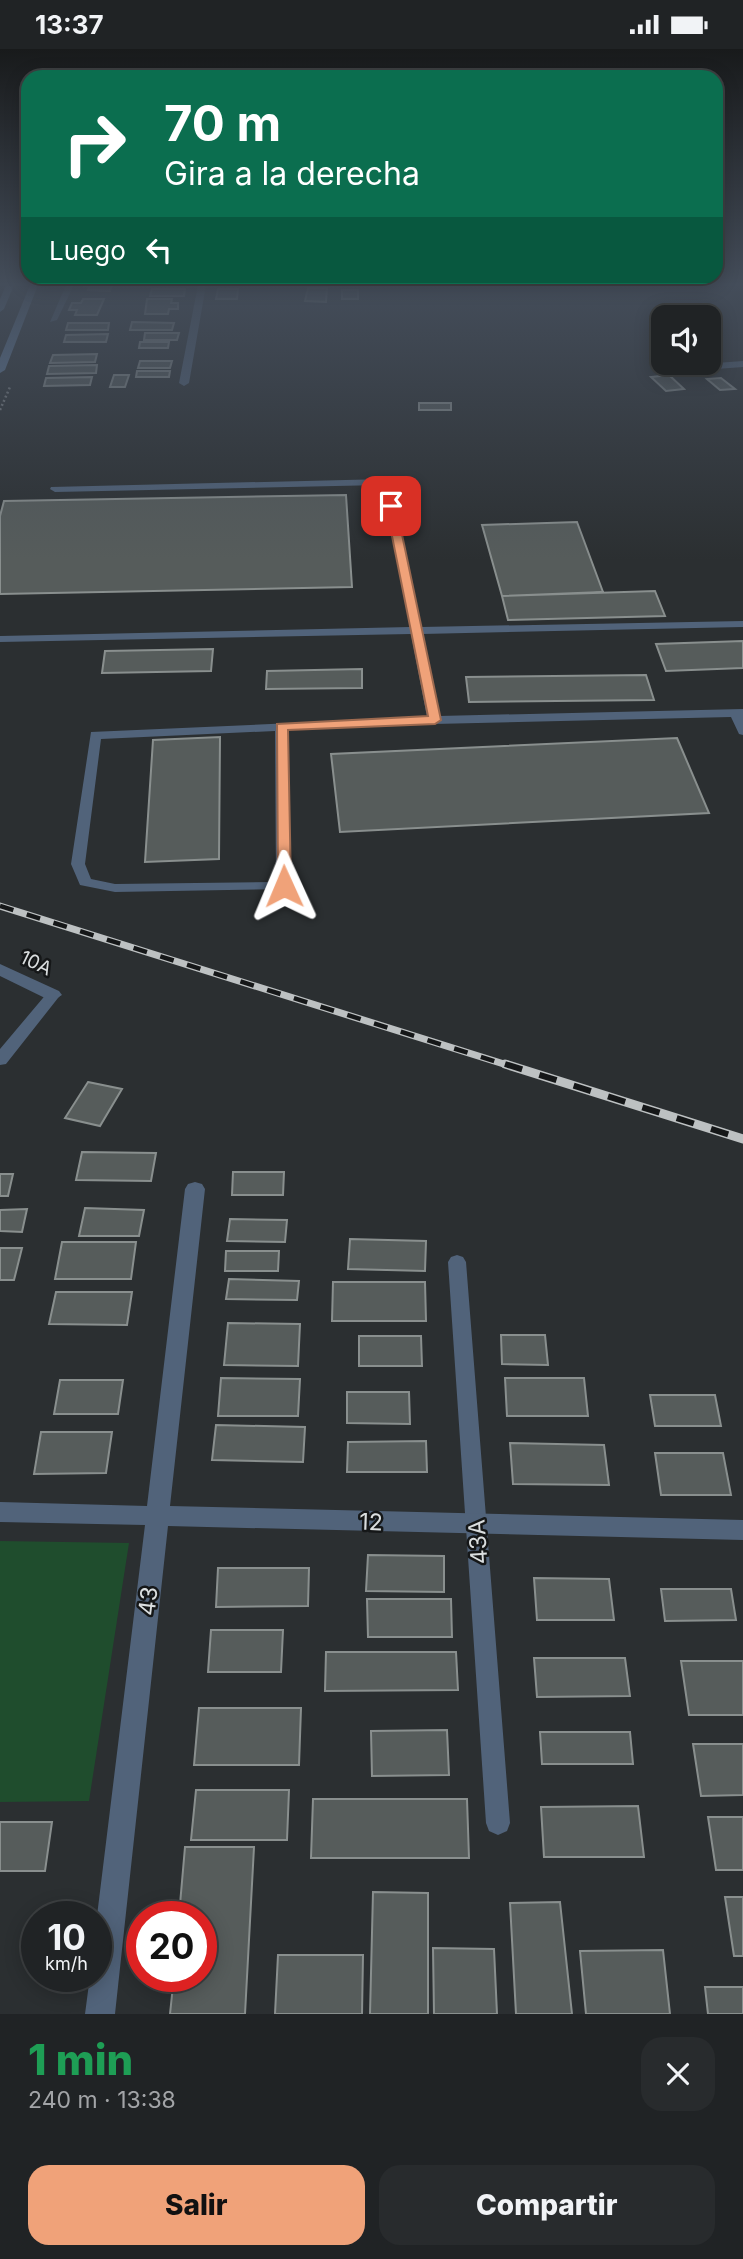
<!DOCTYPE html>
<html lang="es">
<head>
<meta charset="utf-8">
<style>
  body { margin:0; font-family:Inter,sans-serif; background:#282b2d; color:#f1f3f6; height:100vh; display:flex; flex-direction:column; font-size:26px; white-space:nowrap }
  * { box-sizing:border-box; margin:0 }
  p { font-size:23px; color:#a2a4a7 }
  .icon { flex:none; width:38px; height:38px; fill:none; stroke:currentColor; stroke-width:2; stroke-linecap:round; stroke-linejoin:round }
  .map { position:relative; height:1965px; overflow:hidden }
  .side { display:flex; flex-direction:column; background:#202325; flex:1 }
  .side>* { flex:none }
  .banner { position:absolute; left:21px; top:21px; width:702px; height:214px; border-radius:21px; box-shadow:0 4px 18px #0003,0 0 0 2px #3d4042; background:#0b6e4f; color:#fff; overflow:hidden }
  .controls { position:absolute; left:651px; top:256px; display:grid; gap:14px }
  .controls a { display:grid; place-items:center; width:70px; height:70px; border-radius:14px; background:#202325; box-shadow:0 4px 18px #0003,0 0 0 2px #3d4042; font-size:35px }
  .speed { position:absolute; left:21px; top:1852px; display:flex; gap:14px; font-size:35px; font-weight:700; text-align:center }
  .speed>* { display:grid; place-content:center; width:91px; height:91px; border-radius:50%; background:#202325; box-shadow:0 4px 18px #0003,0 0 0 2px #3d4042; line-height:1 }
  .speed small { font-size:18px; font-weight:400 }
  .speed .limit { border:10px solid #d22; background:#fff; color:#111 }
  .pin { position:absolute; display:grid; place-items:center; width:60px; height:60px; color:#fff; margin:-30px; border-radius:14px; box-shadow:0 4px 10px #0006 }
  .me { position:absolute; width:77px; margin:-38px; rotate:359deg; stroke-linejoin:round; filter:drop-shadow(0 0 5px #0008) }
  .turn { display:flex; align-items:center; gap:24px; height:147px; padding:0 28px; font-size:32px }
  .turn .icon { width:91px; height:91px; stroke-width:2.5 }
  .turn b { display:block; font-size:49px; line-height:60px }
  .then { display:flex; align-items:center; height:66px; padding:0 28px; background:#0003; gap:14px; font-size:26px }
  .round { display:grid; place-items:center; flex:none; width:74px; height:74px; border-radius:21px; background:#282b2d }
  .summary { display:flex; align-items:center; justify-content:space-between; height:119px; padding:0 28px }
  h1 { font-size:42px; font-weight:800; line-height:52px; color:#1e9e55 }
  .cta { display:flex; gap:14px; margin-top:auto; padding:14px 28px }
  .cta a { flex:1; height:80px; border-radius:21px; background:#f0a279; color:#111; font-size:28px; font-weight:800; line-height:80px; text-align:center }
  .cta a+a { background:#282b2d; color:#f1f3f6 }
  .status { display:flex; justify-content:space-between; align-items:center; height:49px; padding:0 35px; background:#202325; direction:ltr }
  .status svg { height:19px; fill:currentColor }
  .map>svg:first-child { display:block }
</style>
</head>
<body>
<div class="status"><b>13:37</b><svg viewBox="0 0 49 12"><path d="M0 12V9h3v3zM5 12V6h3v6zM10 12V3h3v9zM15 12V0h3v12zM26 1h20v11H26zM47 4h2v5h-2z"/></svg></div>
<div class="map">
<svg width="743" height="1965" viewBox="0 0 743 1965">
  <rect width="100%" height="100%" fill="#2b2f31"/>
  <path fill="#1f4d2d" d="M0 1492 129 1494 89 1752 0 1753Z"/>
  <path fill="#565c5b" stroke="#898f8e" stroke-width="2" d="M112 236 110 242 88 241 90 237H83Z
    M308 239H327L326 253 305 252Z
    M152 240H185L184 247H150Z
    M218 240H238L237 250H216Z
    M342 241H358V250H342Z
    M83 250H104L97 266H75L77 261H69L72 254H81Z
    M147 250H172L171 254H178V260H169L168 265H145Z
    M132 273 174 274 172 281H130Z
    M68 274H109L108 281H66Z
    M145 284H179L177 291H144Z
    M108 285 106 293H64L66 286Z
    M140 293H169L168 299H139Z
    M97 305 95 313 50 314 53 306Z
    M140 312H172L170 319H138Z
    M97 316 96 324 47 325 49 317Z
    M137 322H170L169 328H136Z
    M114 326H129L125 338H110Z
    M669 326 684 340 666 342 651 328Z
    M92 328 90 336 44 337 46 329Z
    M721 329 735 340 720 341 707 330Z
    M419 354H451V361H419Z
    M346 446 352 538 0 545V467L4 452Z
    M577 473 603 543 502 547 482 476Z
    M655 542 665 567 508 571 502 547Z
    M743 592V619L666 622 656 595Z
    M213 600 211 622 102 624 105 602Z
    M362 620V639L266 640 267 622Z
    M646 626 654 651 469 653 466 628Z
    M220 688 219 810 145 813 153 691Z
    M677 689 709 764 340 783 331 705Z
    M88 1033 122 1040 100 1077 65 1069Z
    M82 1103 156 1104 151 1132 76 1131Z
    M233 1123H284L283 1146H232Z
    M0 1125H13L8 1147H0Z
    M85 1159 144 1161 139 1187H79Z
    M27 1160 22 1183 0 1182V1161Z
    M230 1170 287 1171 285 1193 227 1192Z
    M350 1190 426 1192 425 1222 348 1220Z
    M62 1193H136L131 1230H55Z
    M0 1199H22L14 1231H0Z
    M226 1202H279L278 1222H225Z
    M229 1230 299 1232 297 1251 226 1250Z
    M333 1233H425L426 1272H332Z
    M56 1243H132L127 1276 49 1275Z
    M228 1274 300 1275 298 1317 224 1316Z
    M501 1286H545L548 1316 502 1315Z
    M359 1287H421L422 1317H359Z
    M221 1329 300 1330 298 1367H218Z
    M505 1329H584L588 1367H507Z
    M60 1331H123L118 1365H54Z
    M347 1343H409L410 1375 347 1374Z
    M650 1346H715L721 1377H655Z
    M216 1376 305 1378 303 1413 212 1411Z
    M41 1383H112L106 1424 34 1425Z
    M426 1392 427 1423H347L348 1393Z
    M510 1394 604 1396 609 1436 513 1435Z
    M655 1404H723L731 1446H661Z
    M368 1506 444 1507V1543L366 1542Z
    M218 1519H309L308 1557 216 1558Z
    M534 1529 609 1530 614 1571H537Z
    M661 1540H731L736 1571 665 1572Z
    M367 1550H451L452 1588H368Z
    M211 1581H283L281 1623H208Z
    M326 1603H456L458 1641 325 1642Z
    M534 1609H625L630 1647 537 1648Z
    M681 1612H743V1666H689Z
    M199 1659H301L299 1716H194Z
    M447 1681 449 1726 372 1727 371 1682Z
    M540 1683H630L633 1715H542Z
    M693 1695H743V1746L701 1747Z
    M196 1741H289L287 1791H191Z
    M313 1750H467L469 1809H311Z
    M638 1757 644 1808H544L541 1758Z
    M708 1768H743V1821H716Z
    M0 1773H52L45 1822H0Z
    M185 1798H254L245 1965H170L174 1927H201V1867H179Z
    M373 1843 428 1844V1965H370Z
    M725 1848H743V1907H734Z
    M560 1853 572 1965H516L510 1854Z
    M433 1899 494 1900 497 1965H434Z
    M663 1901 670 1965H586L580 1902Z
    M278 1906H363L362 1965H275Z
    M705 1938H743V1965H708Z"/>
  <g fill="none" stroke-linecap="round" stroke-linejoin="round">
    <path stroke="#808486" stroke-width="2.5" stroke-dasharray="2 2.5" stroke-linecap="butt" d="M0 361 10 338"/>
    <path fill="#51637a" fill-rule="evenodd" d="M66 236H74L57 271 50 273Z
      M743 312V318L676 323 672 320 676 317Z
      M386 430 391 433 421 578 743 572V578L422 585 439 667 743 660V686L739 685 731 668 434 675 287 681 290 837 288 840 115 843 80 836 71 815 91 683 427 668 411 585 0 593V587L410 578 382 436 55 443 50 440 51 438ZM275 682 276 833 115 835 91 830 85 815 101 690Z
      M53 941 58 943 61 946 58 949 6 1015 0 1016V1000L48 943Z
      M457 1206 463 1208 466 1213 510 1774 507 1782 498 1786 489 1782 486 1774 448 1213 451 1208Z"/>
    <path fill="#51637a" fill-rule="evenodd" d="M198 236H206L189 334 184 337 179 334Z
      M0 915 59 942 62 946 53 951 47 950 0 927Z
      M195 1133 202 1135 205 1140 170 1457 743 1471V1491L168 1477 115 1965H85L90 1927H96V1875L145 1476 0 1473V1453L147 1457 185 1140 188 1135Z"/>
    <path fill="#6380a4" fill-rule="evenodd" d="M6 236H14L4 260 0 263V250Z
      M30 236H38L5 321 0 324V309Z"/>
    <g stroke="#bdc1c2" stroke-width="7">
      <path id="rail-far1" d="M0 857 510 1017"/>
    </g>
    <g stroke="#bdc1c2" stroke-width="9">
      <path id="rail" d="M505 1015 743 1090"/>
    </g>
    <use href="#rail-far1" stroke="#151718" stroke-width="4.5" stroke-dasharray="14" stroke-linecap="butt"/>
    <use href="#rail" stroke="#151718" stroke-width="6" stroke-dasharray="18" stroke-linecap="butt"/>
  </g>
  <linearGradient id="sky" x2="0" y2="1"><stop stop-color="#181a1b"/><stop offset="0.46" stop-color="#444d5a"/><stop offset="1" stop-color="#444d5a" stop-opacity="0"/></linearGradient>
  <rect width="743" height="511" fill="url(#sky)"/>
  <path fill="#f0a279" stroke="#9c694f" stroke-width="2" d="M391 454 396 457 441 671 435 675 288 681 291 837 278 840 277 675 428 667 386 457Z"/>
  <g text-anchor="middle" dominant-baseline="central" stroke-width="5" stroke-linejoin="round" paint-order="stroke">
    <g font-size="19" fill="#dadedf" stroke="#151718">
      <text transform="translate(36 914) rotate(26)">10A</text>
    </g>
    <g font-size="23" fill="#dadedf" stroke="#151718">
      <text transform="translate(371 1473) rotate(2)">12</text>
      <text transform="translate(478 1493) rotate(-94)">43A</text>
      <text transform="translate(148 1552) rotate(-83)">43</text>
    </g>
  </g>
</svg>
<div class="controls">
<a><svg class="icon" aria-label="sound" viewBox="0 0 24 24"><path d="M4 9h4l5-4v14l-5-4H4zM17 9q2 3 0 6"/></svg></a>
</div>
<div class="speed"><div>10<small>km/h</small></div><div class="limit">20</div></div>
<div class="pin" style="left:391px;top:457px;background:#d93025"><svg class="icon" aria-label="arrive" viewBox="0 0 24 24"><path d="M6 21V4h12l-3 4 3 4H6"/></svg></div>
<svg class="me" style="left:284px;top:837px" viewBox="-20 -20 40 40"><path d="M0-17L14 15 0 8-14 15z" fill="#f0a279" stroke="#fff" stroke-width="4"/></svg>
<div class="banner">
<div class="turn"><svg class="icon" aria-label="right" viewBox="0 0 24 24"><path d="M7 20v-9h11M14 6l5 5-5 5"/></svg><div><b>70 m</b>Gira a la derecha</div></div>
<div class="then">Luego<svg class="icon" aria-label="left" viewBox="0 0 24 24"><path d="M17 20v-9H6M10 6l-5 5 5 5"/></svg></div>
</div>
</div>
<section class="side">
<div class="summary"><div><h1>1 min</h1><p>240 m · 13:38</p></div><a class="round"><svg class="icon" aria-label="close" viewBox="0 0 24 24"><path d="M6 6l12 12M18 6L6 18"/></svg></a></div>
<div class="cta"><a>Salir</a><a>Compartir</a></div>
</section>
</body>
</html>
